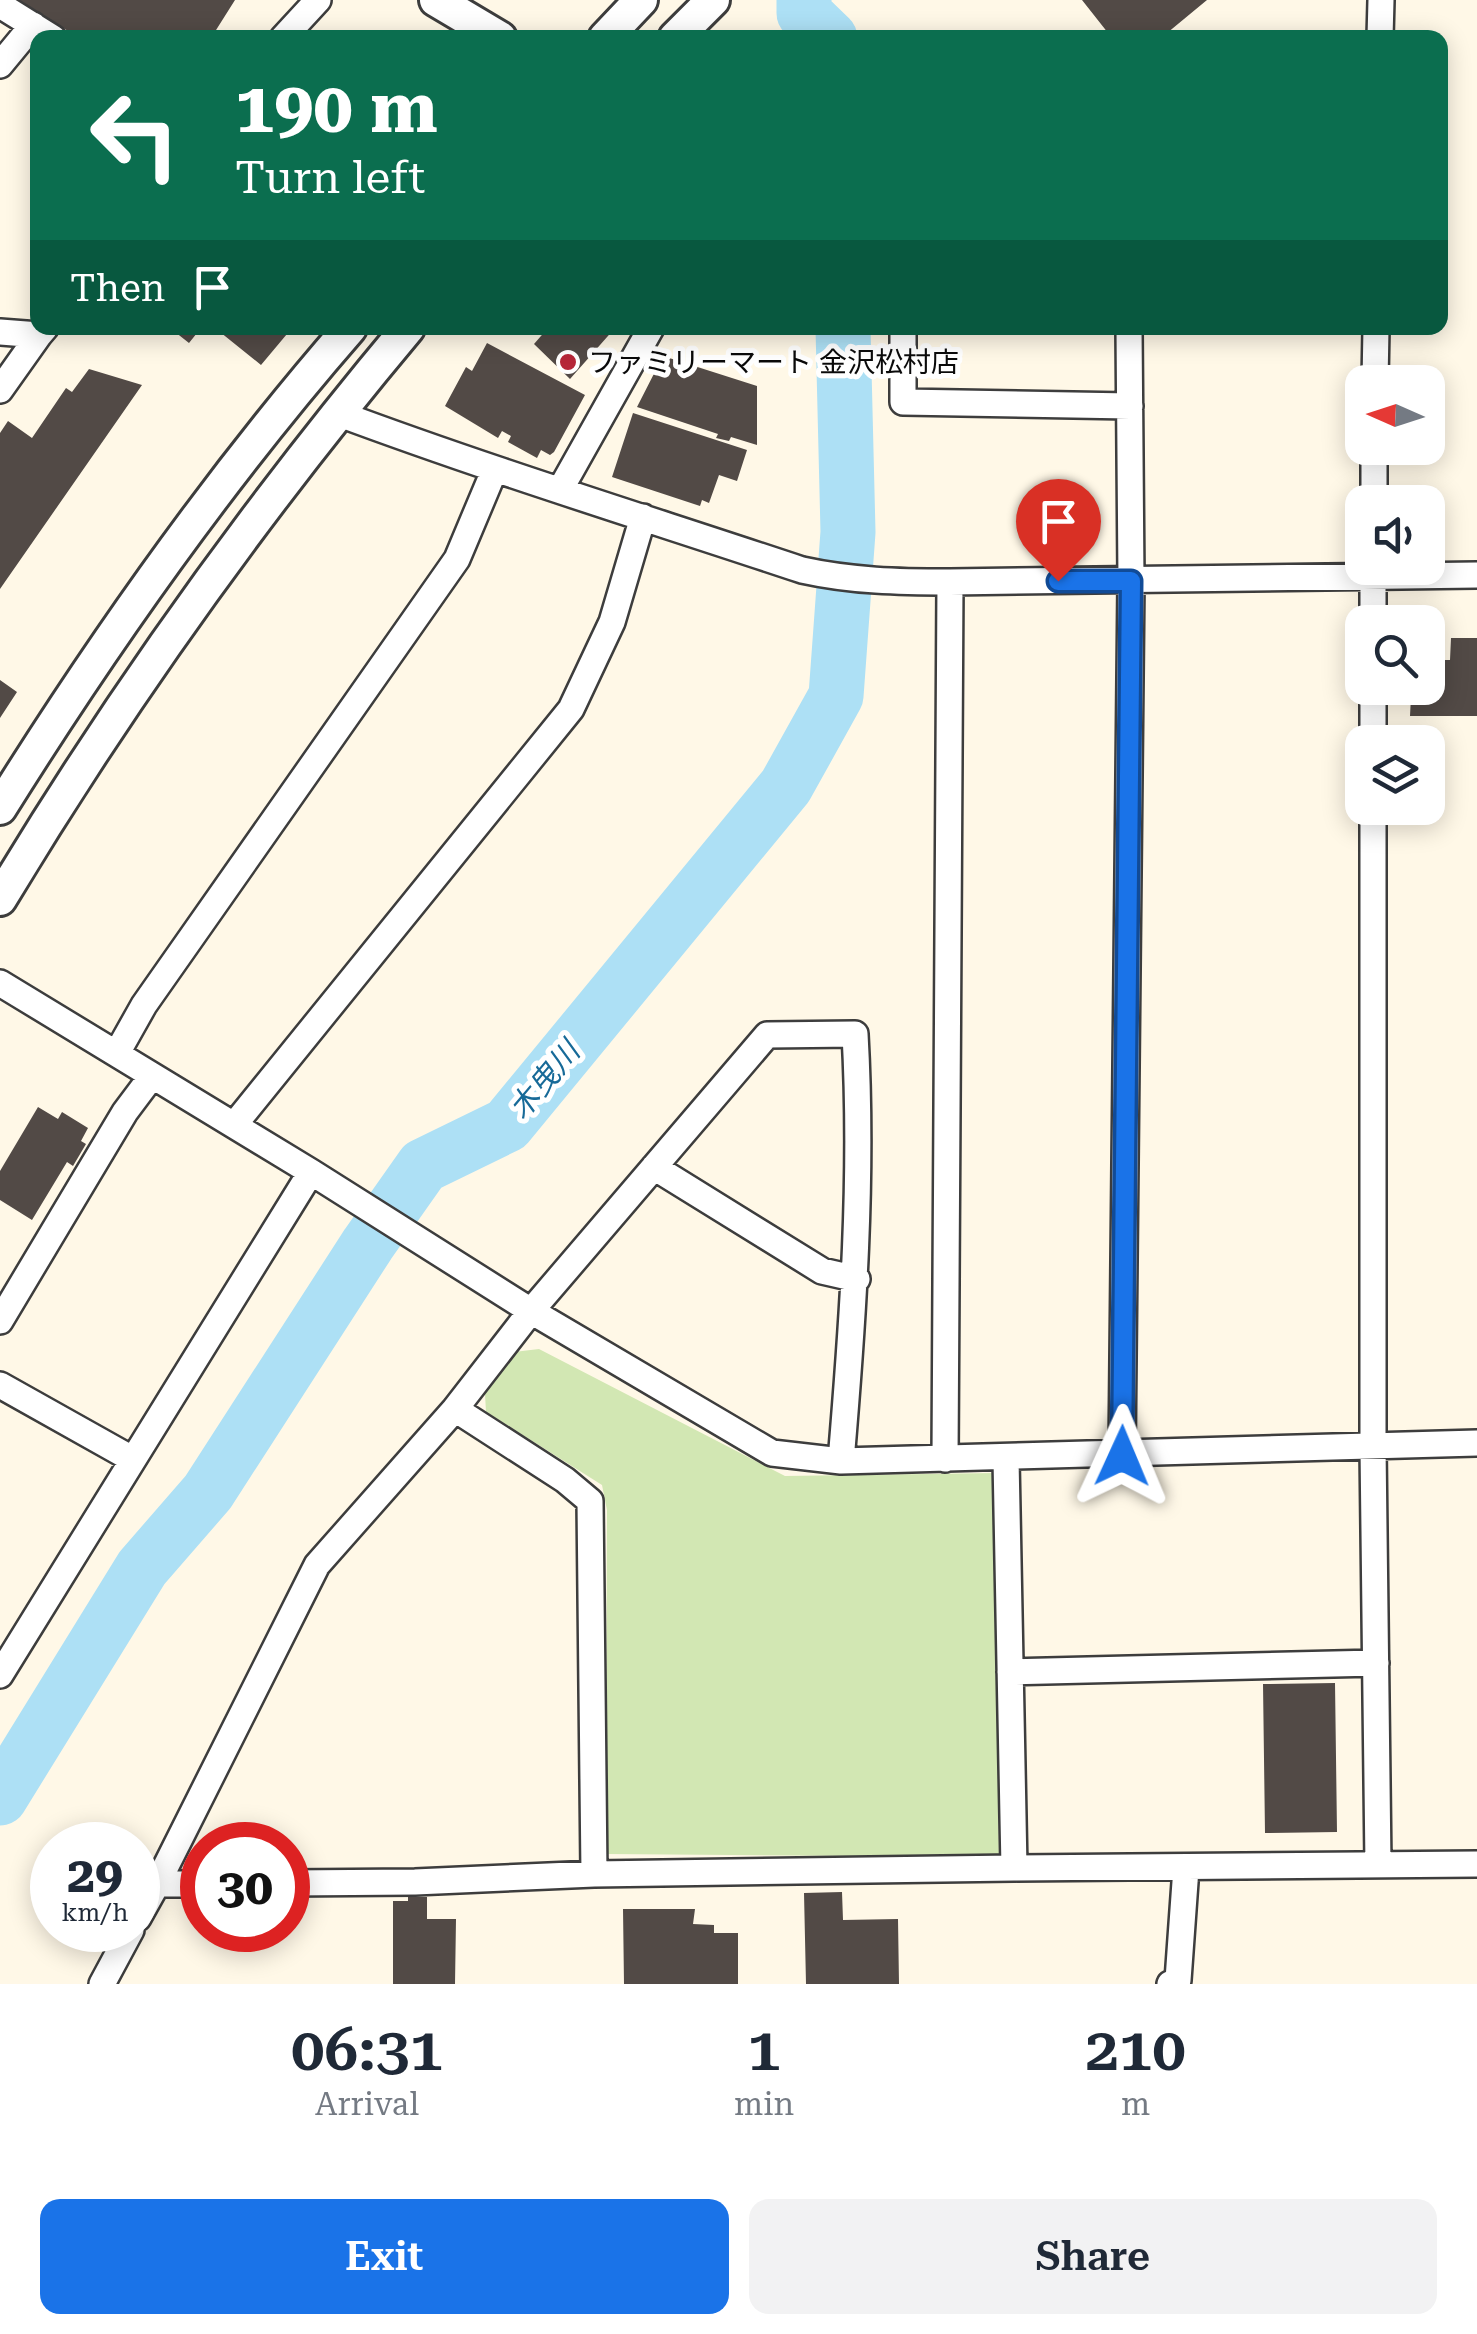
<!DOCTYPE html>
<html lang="en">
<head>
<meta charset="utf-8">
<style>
  body { margin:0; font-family:"Roboto Serif","Noto Sans JP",serif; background:#f2f2f3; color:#1f2937; height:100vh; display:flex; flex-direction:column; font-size:38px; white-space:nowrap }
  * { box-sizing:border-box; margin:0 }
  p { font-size:32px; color:#747a83 }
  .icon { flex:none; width:55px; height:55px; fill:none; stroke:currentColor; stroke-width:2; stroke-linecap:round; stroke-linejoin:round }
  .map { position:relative; height:1984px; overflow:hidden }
  .drawer { display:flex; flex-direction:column; background:#fff; flex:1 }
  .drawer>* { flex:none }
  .guide { position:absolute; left:30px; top:30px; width:1418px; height:305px; border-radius:20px; box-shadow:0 5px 25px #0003; background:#0b6e4f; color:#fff; overflow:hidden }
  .needle { width:65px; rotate:273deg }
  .controls { position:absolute; left:1345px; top:365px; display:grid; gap:20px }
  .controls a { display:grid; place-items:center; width:100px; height:100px; border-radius:20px; background:#fff; box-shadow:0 5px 25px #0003; font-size:50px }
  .speed { position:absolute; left:30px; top:1822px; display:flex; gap:20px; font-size:50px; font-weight:700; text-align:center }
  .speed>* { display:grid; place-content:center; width:130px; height:130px; border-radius:50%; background:#fff; box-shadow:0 5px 25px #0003; line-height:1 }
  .speed small { font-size:25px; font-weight:400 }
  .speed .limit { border:15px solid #d22; background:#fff; color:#111 }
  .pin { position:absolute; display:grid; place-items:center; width:85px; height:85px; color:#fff; margin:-102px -42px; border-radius:50% 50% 50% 0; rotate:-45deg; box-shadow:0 0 10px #0007 }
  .pin .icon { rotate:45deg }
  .me { position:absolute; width:110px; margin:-55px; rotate:1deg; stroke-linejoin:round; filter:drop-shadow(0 0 8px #0008) }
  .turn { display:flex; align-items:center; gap:35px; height:210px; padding:0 40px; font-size:45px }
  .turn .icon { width:130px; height:130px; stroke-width:2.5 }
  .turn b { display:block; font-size:70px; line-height:85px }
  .then { display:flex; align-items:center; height:95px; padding:0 40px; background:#0003; gap:20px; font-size:38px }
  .eta { display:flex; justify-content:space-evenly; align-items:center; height:170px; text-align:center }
  .eta b { font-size:60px; font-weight:600; line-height:70px }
  .button { display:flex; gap:20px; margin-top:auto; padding:20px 40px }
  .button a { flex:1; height:115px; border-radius:20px; background:#1a73e8; color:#fff; font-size:40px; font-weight:600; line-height:115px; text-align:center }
  .button a+a { background:#f2f2f3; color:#1f2937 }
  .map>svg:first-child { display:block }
</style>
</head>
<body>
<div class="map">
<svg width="1477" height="1984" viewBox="0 0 1477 1984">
  <rect width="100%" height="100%" fill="#fff8e7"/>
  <path fill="#d2e7b3" d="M539 1349 785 1476 995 1473 999 1857 606 1854 607 1510 602 1485 486 1412 485 1394 514 1352Z"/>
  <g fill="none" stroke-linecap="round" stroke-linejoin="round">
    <path stroke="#ade0f5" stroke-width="55" d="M804 0V13L830 38
      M0 1798 142 1568 208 1492 368 1244 423 1166 507 1125 786 786 836 696 848 532 843 328"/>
  </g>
  <path fill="#524a46" d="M19 0H235L211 38H79Z
    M1082 0H1207L1161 38H1112Z
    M170 328H201L189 343Z
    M215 328H292L261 365Z
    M548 328H615L570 379 534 344Z
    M487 343 585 395 554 452 550 455 541 450 537 458 508 442 511 436 502 431 498 438 445 406 466 367 472 371Z
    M663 356 757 386V445L731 437 729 441 716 438 718 434 637 407Z
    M89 369 142 385 0 589V433L8 421 32 438 66 388 72 392Z
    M633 413 747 450 737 481 719 475 709 503 702 500 700 506 612 477Z
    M1451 638H1477V716H1410L1411 696H1404V688H1428V660H1450Z
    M0 680 17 692 0 718Z
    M38 1107 58 1119 62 1112 88 1128 81 1141 86 1144 73 1166 67 1162 32 1220 0 1200V1171Z
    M1335 1683 1337 1832 1265 1833 1263 1684Z
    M842 1892 843 1920 898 1919 899 1984H806L804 1893Z
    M408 1897H427V1919H456L455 1984H393V1901H408Z
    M623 1909H695L693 1924 714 1925V1933H738V1984H624Z"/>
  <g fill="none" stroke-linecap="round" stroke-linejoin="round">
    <g stroke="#3d3d3d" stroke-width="30">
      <path id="minor" d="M0 5 53 38
        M283 38 318 0
        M1380 38 1381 0
        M0 65 33 25
        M903 328V402L1130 406
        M0 332 39 335 45 328
        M1375 382 1376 328
        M0 390 39 335
        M337 413C490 470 646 518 802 570 852 581 899 582 950 582L1477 575
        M560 490 651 328
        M1374 502V448
        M1373 622V568
        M1373 688V742
        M1373 808V1447L1378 1865
        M0 983 311 1172 531 1311 772 1453 841 1461 1477 1443
        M117 1053 144 1005 457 559 494 471
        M234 1125 571 709 612 622 643 517
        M654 1167 822 1271 857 1279
        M0 1321 125 1112 152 1076
        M0 1385 132 1459
        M1122 1455 1131 581 1129 328
        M945 1459 950 582
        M1010 1672 1376 1663
        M0 1675 311 1172
        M1014 1868 1477 1864
        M594 1874 590 1501 565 1480 455 1409 531 1311 767 1035 855 1034C863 1177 853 1319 841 1461
        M288 1883 415 1882 594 1874 1014 1868 1006 1459
        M157 1884 317 1565 455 1409
        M138 1918 157 1884H202
        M102 1984 131 1930
        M1170 1984 1178 1980 1186 1868"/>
    </g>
    <g stroke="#3d3d3d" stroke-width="38">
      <path id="tertiary" d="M436 0 500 38
        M605 38 641 0
        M675 38 713 0
        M0 808C105 640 220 477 350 328
        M0 899C121 698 258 507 408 328"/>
    </g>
    <use href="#minor" stroke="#fff" stroke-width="25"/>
    <use href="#tertiary" stroke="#fff" stroke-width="32"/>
  </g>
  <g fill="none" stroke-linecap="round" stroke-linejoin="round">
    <g stroke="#114b97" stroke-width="25">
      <path id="route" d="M1058 581H1131L1122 1456"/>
    </g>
    <use href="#route" stroke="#1a73e8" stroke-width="18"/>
  </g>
  <circle fill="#b62638" stroke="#fff" stroke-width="4" cx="568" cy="362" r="10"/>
  <g text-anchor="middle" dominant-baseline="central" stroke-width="10" stroke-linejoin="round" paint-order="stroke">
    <g font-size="28" fill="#0a0a0a" stroke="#fff" text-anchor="start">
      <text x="588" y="362">ファミリーマート 金沢松村店</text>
    </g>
    <g font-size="30" font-style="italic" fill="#176a98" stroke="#fff">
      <text transform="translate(544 1080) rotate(-50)">木曳川</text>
    </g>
  </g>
</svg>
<div class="controls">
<a><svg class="needle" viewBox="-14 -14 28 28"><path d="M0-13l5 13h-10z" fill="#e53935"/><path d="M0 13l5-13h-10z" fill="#747a83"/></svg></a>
<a><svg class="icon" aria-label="sound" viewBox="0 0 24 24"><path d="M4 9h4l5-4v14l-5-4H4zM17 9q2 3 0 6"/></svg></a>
<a><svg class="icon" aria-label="search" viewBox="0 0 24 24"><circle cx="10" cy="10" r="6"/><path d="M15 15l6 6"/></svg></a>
<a><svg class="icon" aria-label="layers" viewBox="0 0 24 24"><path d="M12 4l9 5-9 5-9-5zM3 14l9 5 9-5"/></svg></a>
</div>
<div class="speed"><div>29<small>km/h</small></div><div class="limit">30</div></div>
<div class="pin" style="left:1058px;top:581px;background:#d93025"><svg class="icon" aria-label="arrive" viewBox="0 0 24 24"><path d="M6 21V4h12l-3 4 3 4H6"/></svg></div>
<svg class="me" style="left:1122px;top:1456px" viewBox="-20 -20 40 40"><path d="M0-17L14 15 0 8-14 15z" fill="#1a73e8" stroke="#fff" stroke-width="4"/></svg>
<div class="guide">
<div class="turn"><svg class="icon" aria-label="left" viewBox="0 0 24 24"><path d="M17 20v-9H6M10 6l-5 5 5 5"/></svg><div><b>190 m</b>Turn left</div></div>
<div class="then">Then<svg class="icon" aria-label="arrive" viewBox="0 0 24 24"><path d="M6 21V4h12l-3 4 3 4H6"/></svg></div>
</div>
</div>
<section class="drawer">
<div class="eta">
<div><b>06:31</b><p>Arrival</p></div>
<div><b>1</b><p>min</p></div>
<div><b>210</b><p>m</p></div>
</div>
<div class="button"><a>Exit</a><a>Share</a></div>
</section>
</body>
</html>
